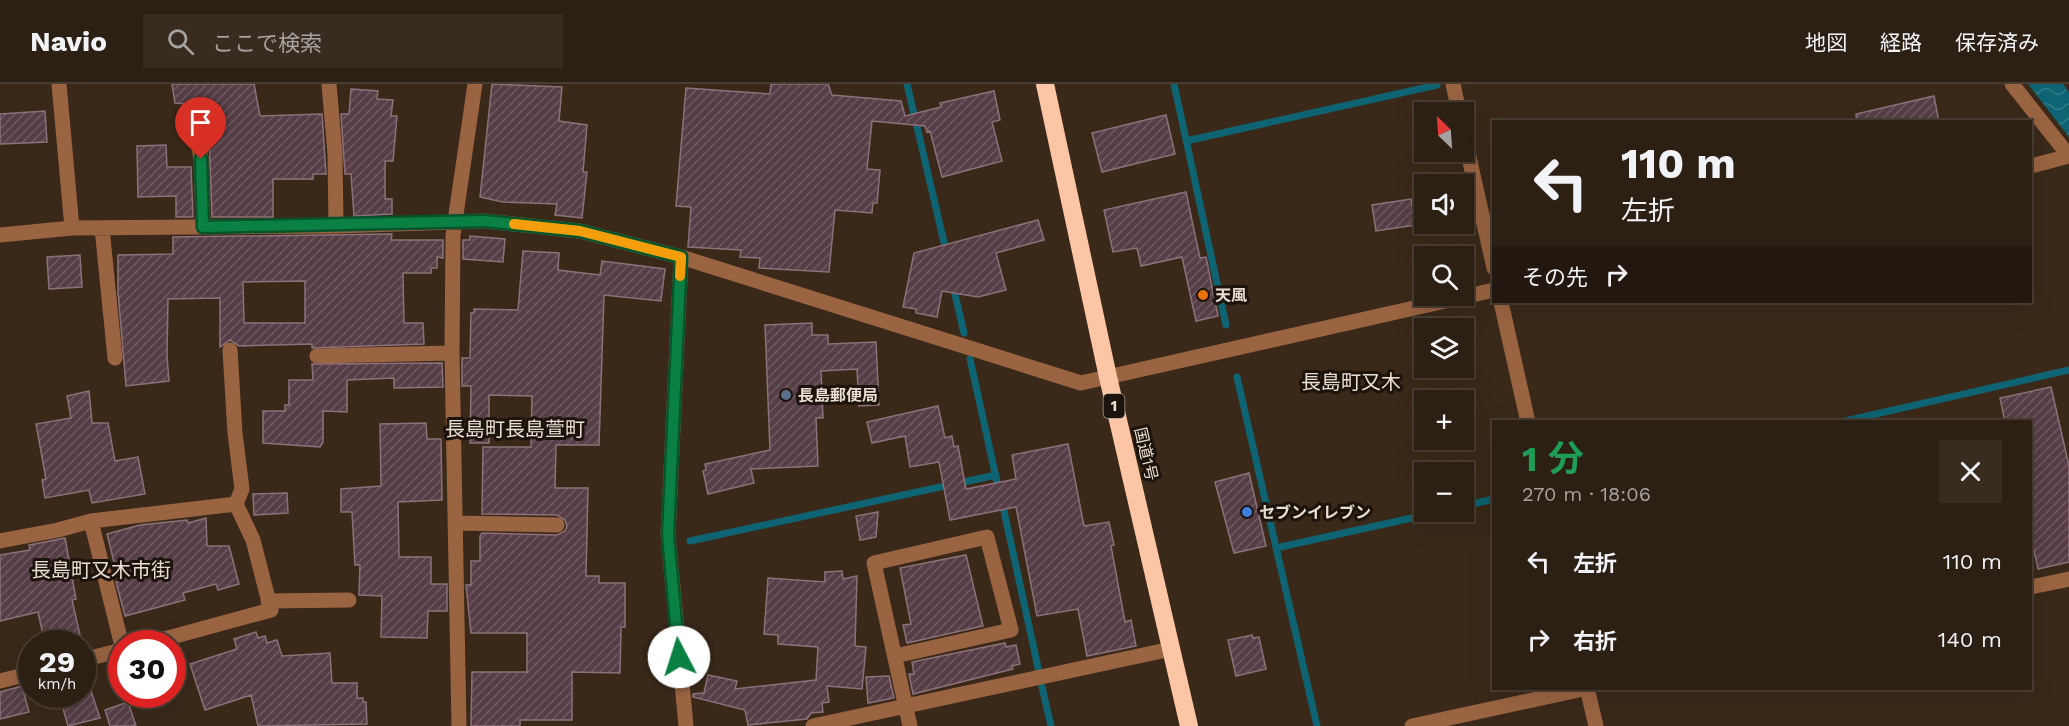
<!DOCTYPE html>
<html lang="ja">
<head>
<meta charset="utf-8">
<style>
  body { margin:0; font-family:"Work Sans","Noto Sans JP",sans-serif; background:#382c21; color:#f1f3f6; height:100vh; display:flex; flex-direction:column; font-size:22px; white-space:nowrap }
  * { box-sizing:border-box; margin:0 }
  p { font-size:20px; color:#a6a2a0 }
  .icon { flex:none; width:33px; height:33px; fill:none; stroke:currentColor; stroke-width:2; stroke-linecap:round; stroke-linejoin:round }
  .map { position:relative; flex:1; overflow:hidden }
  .sheet { position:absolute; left:1492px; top:336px; width:540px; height:270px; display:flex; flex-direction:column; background:#2c1f13; border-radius:0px; box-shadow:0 6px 24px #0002,0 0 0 2px #483d33 }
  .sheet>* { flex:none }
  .top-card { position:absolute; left:1492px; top:36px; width:540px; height:183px; border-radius:0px; box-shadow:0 6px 24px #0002,0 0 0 2px #483d33; background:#2c1f13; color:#f1f3f6; overflow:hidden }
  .needle { width:39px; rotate:335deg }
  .buttons { position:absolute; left:1414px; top:18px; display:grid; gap:12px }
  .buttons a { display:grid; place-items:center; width:60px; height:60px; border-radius:0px; background:#2c1f13; box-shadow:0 6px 24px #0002,0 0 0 2px #483d33; font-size:30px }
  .speed { position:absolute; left:18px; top:546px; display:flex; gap:12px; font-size:30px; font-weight:700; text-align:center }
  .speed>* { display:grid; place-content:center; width:78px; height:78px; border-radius:50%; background:#2c1f13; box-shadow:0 6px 24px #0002,0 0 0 2px #483d33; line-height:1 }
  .speed small { font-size:15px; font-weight:400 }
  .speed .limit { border:9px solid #d22; background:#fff; color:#111 }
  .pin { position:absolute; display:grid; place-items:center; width:51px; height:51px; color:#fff; margin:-62px -26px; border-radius:50% 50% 50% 0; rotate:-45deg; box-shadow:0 0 6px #0007 }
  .pin .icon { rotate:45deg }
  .me { position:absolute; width:66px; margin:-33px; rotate:355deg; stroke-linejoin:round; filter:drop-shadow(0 0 4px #0008) }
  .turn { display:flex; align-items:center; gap:21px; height:126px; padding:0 30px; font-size:27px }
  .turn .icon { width:78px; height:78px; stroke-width:2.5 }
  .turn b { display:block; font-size:42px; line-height:51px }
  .then { display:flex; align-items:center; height:57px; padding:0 30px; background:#0003; gap:12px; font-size:22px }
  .round { display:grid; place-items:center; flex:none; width:63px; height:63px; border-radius:0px; background:#382c21 }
  .overview { display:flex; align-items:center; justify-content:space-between; height:102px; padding:0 30px }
  h1 { font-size:36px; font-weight:700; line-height:45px; color:#1e9e55 }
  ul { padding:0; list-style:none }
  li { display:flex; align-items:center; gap:18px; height:78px; padding:0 30px }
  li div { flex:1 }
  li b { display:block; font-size:22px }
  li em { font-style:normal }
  header { display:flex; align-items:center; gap:36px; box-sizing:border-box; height:84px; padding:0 30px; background:#2c1f13; border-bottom:2px solid #483d33 }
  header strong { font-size:28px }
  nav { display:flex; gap:33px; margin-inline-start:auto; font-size:21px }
  .search { width:420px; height:54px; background:#382c21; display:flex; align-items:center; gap:15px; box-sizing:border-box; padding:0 21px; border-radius:0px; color:#a6a2a0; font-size:22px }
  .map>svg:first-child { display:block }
</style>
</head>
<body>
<header>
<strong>Navio</strong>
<div class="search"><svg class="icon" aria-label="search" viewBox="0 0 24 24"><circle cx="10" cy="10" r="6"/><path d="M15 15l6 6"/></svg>ここで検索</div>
<nav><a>地図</a><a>経路</a><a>保存済み</a></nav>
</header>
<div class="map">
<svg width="2069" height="642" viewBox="0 0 2069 642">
  <defs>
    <pattern id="water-waves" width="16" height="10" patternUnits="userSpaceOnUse" patternTransform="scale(1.5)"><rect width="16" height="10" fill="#0e6473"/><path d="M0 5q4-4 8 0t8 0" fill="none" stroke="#317a86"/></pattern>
    <pattern id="building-hatch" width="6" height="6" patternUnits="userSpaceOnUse" patternTransform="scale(1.5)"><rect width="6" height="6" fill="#573e46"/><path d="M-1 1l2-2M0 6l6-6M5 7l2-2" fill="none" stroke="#6f5960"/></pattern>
  </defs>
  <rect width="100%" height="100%" fill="#3a2919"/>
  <path fill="url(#water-waves)" d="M2028 0H2063L2069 8V53Z"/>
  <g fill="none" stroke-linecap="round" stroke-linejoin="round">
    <path stroke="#0e6473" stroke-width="7" d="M907 0 946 167
      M1174 0 1226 241
      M1186 57 1437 1
      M953 202 964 249
      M970 275 999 407
      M1237 293 1317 642
      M1841 338 2069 286
      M1002 418 1039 588
      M1464 422 1494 415
      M690 457 996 391
      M1276 464 1439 428
      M1042 603 1051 642"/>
  </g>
  <path fill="url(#building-hatch)" stroke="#8d717a" stroke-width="1.5" fill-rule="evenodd" d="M172 0H254L260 32 322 30 326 90H313V95H273V133H212L208 22 175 19Z
    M492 0 562 3 559 37 587 41 583 88H587L582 134 555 131 557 120 503 118 480 113Z
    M771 0H828L832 11 901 17 905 32 941 23 940 19 994 7 1000 36 992 38 1002 77 942 93 930 47 927 48 925 42 872 37 867 85 880 86 877 119H873L872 129 835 126 829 188 759 184 760 174 740 173 741 166 688 163 691 123 676 122 686 4 770 10Z
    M351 5 378 7 377 15 393 16 391 32H397L393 77H385V115H392V130L354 132 351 90H345L341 30H349Z
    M1934 12 1939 38H1857L1856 30Z
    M45 27 47 58 0 60V30Z
    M1166 31 1175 70 1102 88 1092 49Z
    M166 61 167 83H191L193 133H176V112L138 113 137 62Z
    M1186 108 1200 174 1206 173 1218 232 1196 237 1182 173 1141 182 1137 164 1113 168 1104 126Z
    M1411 115 1415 141 1376 147 1372 121Z
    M1038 136 1044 156 996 169 1006 206 978 213 942 207 937 233 916 229V225L903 223 914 169Z
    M392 150 391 156H443V174L437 173V184H431V189H403L404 239H423L424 260 312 264V260L239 262 230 256 220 263V214L168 215 167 272 169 297 126 302 118 208V171L173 170V153ZM305 197V239H244L243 198Z
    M470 152 505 155 503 178 463 175V156H470Z
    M523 167 559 169 558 186 600 191 602 177 665 185 661 217 604 211 599 361H556L555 404H588L586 492H599V499H625V543H621L620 589 572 588V636H520V642H471L472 588H527V549H471L466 501H471V477H480V452L482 449 557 451 565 447 567 442 565 436 557 431 482 430 483 363H531L532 312 489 311V359H470L471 302H462V274H470L471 229H474V225L518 226Z
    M80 171 82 203 49 205 47 173Z
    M812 239V251H828V260L876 258 879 321 859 322 857 285 821 287 823 334H816L818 382 751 385 754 399 708 410 703 387 706 386 705 380 770 366 765 241Z
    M442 279 443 303 394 304V294L347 296V328L323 327V358L320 363 263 359V327H285V321H289V296H313L312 280Z
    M2051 303 2069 382V478L2038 485 2031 452V338H2005L2000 314Z
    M89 307 92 339H108L115 377 138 373 145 410 92 419 89 406 45 414 42 396 46 395 36 340 71 334 67 312Z
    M938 322 945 354 952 352 954 363 958 362 966 405 1016 395 1012 371 1068 360 1084 442 1109 438 1114 461 1111 462 1125 538 1131 536 1136 562 1087 572 1078 525 1037 532 1016 423 950 436 939 378 910 383 905 352 872 359 867 338Z
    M426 339 427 355H441L442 416 398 418 399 473H431V500H447V527H428L427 554 381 553 382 512 359 511 360 481H355L352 428H341V405L381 402 380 340Z
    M1249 389 1266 462 1234 469 1215 398Z
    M287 409 288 429 254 431 253 410Z
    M878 428 876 453 860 456 856 432Z
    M206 434 207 462H229L239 500 218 506 216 500 183 509 185 516 125 532 116 498H119L107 450 140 441 187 436 188 439Z
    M65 454 76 515 72 516 82 560H45L38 528 0 537V471L30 466 29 461Z
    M966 471 983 542 907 559 903 541 911 540 900 484Z
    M842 487 843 495 857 492 855 562 866 563 862 605 827 602 829 618 822 619 823 628 811 629 807 635 748 641 745 626 693 613V610L704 609 708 591 737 597 735 605 816 596 818 563 778 560V551L764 550 768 494 825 498V488Z
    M256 548 258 554 265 552 267 559 277 556 282 572 330 569 332 599H357V614H363V618H366L367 640 258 642 251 611 205 626 190 580 237 565 234 555Z
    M1252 551 1253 554 1259 553 1266 585 1236 592 1228 556Z
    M1005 559 1006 563 1016 561 1020 580 1012 582 1013 585 913 610 909 590H914L912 578Z
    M889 592 894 614 868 619 866 593Z
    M22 602 29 628 0 635V608Z
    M90 604 100 634 68 642 60 614 82 610V606Z
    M128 618 136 642H110L105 626Z"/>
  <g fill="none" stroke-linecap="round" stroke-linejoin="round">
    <path stroke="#9a6442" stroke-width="15" d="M59 0 72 144
      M329 0 335 70 336 142
      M1453 0 1459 28
      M2012 0 2069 72
      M192 29 201 75 203 143
      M1464 51 1494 184
      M2031 82 2069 72
      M102 144 115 274
      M0 151 72 144 336 142 485 137 580 147 681 173 1081 299 1494 206
      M681 173 668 451 686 642
      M1501 218 1528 338
      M230 266 235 349 242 405 236 420
      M317 272 452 269
      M455 439 557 441
      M0 457 58 446 91 437
      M2031 503 2069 495
      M268 517 349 516
      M122 562 91 437 236 420 253 456 271 526 146 560
      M895 572 1011 546 987 453 874 479 910 642
      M82 576 122 566
      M0 597 32 589
      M1587 604 1596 642
      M459 642 452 269 453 151 475 0
      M813 642 1171 565
      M1412 642 1588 604"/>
    <path stroke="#fcc6a6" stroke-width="18" d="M1045 0 1108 293 1189 642"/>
  </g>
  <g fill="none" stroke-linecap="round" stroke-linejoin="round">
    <g stroke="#07532c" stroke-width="15">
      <path id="route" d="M201 75 203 143 485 137 580 147 681 173 668 451 679 573"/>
    </g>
    <use href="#route" stroke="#0b8043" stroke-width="10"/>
    <path stroke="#f59e0b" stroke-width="10" d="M514 140 580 147 681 173 680 192"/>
  </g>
  <circle fill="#e8710a" stroke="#1b130c" stroke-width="2" cx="1203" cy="211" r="6"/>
  <circle fill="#5c6f8a" stroke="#1b130c" stroke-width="2" cx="786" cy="311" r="6"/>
  <circle fill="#3f7fe0" stroke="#1b130c" stroke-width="2" cx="1247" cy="428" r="6"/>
  <g text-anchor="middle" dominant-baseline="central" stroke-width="6" stroke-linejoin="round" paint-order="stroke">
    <rect fill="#1b130c" stroke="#aba198" stroke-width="1.5" x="1103.5" y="310" width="21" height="24" rx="4.5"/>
    <g font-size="15" font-weight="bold" fill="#e9ded4">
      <text x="1114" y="322">1</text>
    </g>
    <g font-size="16" font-weight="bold" fill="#e9ded4" stroke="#1b130c" text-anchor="start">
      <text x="1215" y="211">天風</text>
      <text x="798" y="311">長島郵便局</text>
      <text x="1259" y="428">セブンイレブン</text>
    </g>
    <g font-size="16" fill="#e9ded4" stroke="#1b130c">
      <text transform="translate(1146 370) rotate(77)">国道1号</text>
    </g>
    <g font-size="20" fill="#e9ded4" stroke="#1b130c">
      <text x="1351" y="298">長島町又木</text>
      <text x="515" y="345">長島町長島萱町</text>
      <text x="101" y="486">長島町又木市街</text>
    </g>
  </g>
</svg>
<div class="buttons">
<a><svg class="needle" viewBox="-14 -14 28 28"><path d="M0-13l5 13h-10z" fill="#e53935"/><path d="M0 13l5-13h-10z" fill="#a6a2a0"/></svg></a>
<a><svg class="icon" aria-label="sound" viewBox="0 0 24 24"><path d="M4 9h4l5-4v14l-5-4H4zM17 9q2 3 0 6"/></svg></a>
<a><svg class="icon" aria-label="search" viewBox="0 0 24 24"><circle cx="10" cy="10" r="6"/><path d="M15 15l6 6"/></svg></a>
<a><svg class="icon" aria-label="layers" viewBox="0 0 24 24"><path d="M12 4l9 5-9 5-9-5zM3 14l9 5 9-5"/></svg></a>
<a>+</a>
<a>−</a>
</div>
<div class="speed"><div>29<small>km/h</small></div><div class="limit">30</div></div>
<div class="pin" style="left:201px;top:75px;background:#d93025"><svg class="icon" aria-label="arrive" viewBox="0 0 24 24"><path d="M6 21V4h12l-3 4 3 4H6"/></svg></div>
<svg class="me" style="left:679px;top:573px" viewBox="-20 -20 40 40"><circle r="19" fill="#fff"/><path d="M0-13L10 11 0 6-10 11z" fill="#0b8043"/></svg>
<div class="top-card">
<div class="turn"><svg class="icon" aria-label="left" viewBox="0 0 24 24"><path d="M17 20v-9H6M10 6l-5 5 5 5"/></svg><div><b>110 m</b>左折</div></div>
<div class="then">その先<svg class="icon" aria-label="right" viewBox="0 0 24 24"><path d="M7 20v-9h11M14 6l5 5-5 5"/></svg></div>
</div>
<section class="sheet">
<div class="overview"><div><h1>1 分</h1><p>270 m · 18:06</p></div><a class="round"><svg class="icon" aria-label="close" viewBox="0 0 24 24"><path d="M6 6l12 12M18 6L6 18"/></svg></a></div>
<ul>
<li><svg class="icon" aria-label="left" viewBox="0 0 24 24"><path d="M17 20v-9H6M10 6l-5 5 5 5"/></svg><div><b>左折</b></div><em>110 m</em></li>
<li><svg class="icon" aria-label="right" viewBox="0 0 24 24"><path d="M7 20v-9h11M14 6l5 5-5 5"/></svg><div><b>右折</b></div><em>140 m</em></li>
</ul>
</section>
</div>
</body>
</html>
